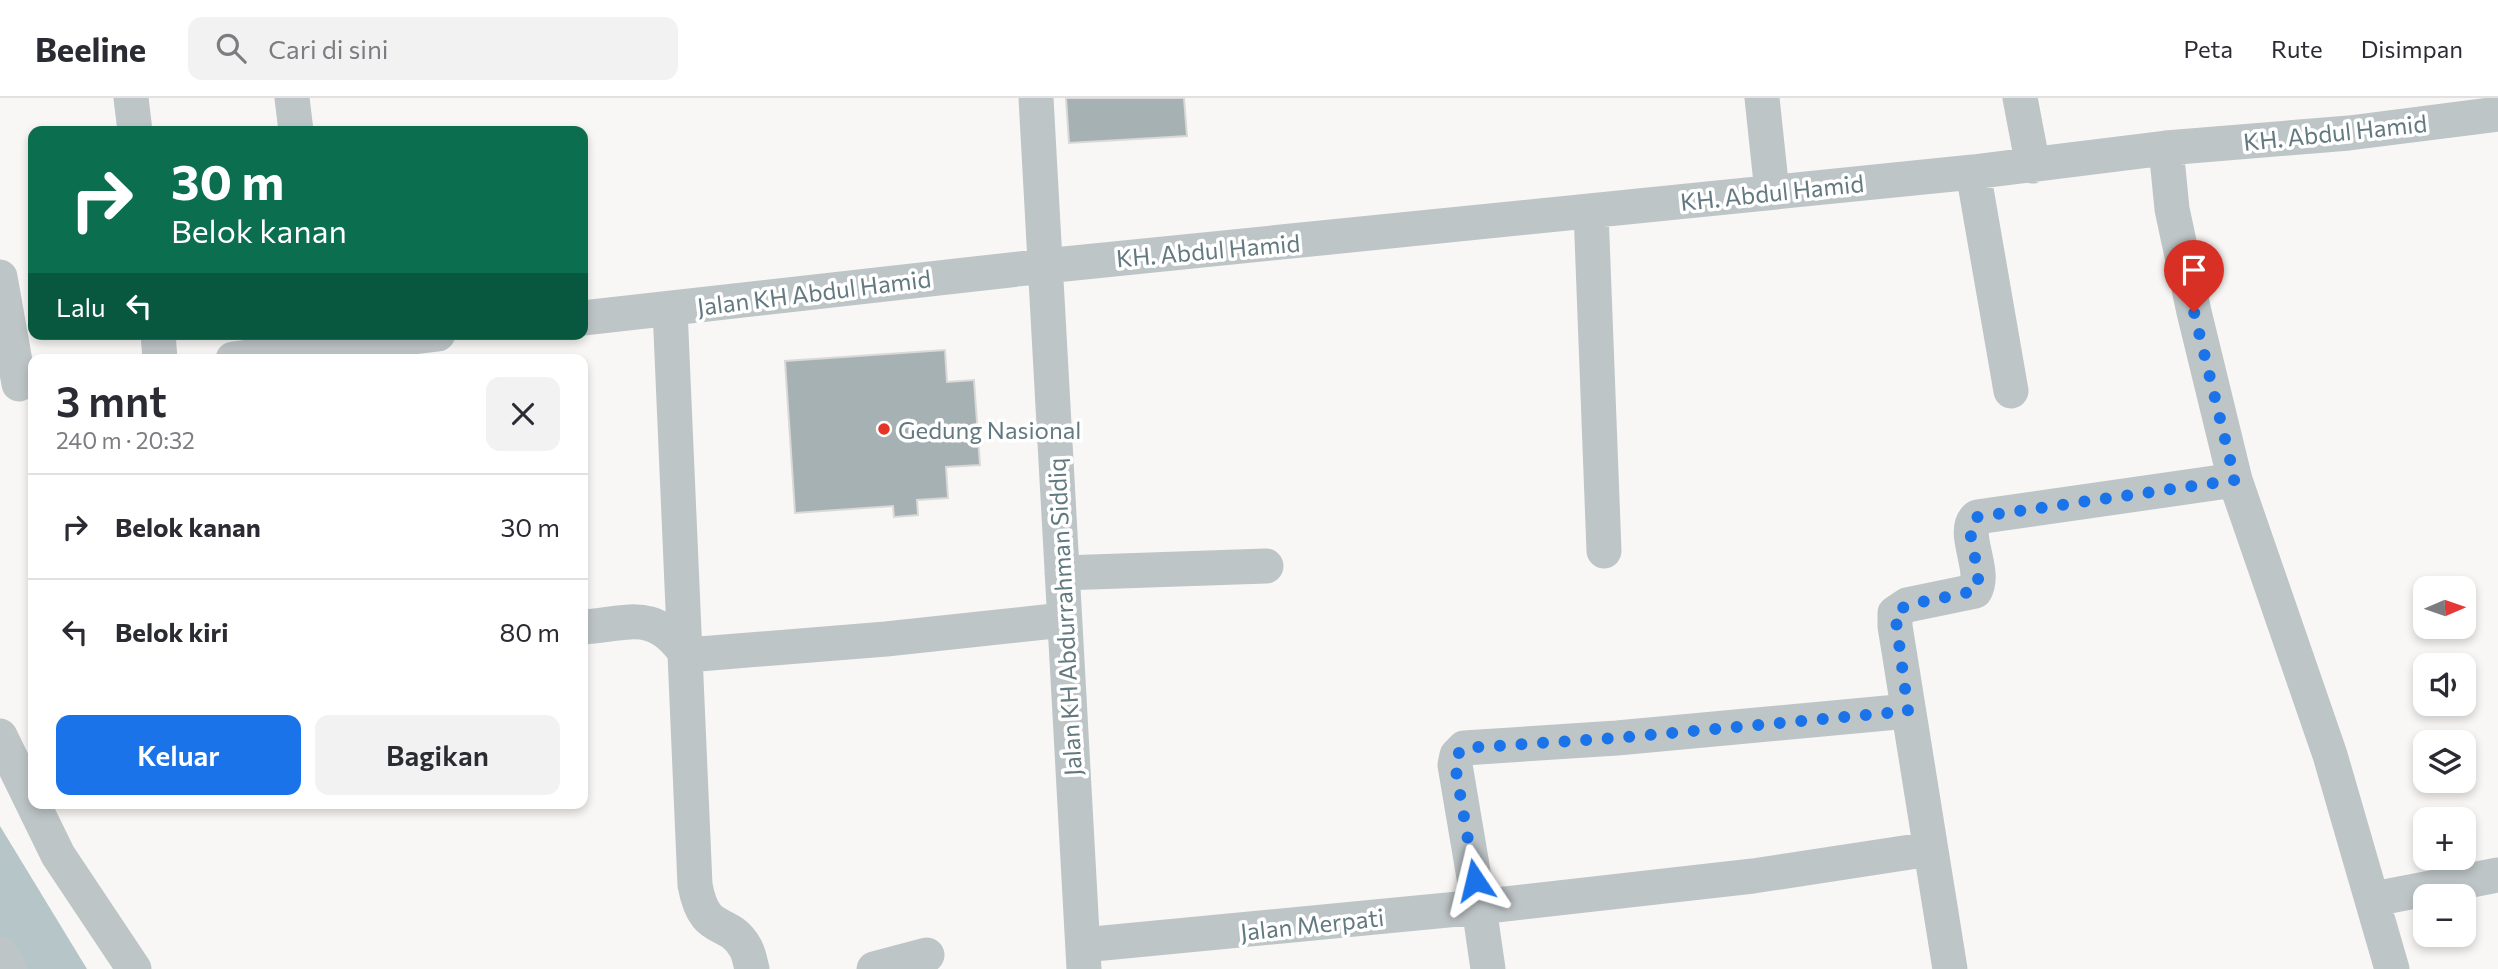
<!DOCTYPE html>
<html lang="id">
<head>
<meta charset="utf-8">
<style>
  body { margin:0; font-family:Commissioner,sans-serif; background:#f2f2f3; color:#2b2b33; height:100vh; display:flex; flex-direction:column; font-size:26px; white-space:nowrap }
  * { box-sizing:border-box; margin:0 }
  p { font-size:23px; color:#7c7c81 }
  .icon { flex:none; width:38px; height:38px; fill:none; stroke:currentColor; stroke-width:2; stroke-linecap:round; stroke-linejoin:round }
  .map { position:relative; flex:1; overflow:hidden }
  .sheet { position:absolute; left:28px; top:256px; width:560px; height:455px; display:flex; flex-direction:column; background:#fff; border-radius:14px; box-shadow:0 4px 10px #0003 }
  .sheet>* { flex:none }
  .top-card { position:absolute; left:28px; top:28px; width:560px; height:214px; border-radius:14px; box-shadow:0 4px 10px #0003; background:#0b6e4f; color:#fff; overflow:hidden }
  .needle { width:46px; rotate:88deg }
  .tools { position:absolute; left:2413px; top:478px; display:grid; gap:14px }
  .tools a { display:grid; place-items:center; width:63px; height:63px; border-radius:14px; background:#fff; box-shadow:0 4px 10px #0003; font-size:35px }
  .pin { position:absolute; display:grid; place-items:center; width:60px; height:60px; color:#fff; margin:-72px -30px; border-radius:50% 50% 50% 0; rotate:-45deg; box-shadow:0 0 7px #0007 }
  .pin .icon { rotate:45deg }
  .me { position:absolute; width:77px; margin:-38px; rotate:350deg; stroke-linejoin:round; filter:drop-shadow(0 0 5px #0008) }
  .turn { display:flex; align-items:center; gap:24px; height:147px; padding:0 28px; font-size:32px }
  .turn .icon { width:91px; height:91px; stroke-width:2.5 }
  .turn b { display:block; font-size:49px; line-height:60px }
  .then { display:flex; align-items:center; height:66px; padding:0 28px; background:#0003; gap:14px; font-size:26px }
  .round { display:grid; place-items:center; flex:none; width:74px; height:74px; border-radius:14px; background:#f2f2f3 }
  .summary { display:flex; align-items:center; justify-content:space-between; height:119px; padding:0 28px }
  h1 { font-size:42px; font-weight:600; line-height:52px }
  .button { display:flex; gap:14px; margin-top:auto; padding:14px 28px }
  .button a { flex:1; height:80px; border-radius:14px; background:#1a73e8; color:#fff; font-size:28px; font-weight:600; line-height:80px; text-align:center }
  .button a+a { background:#f2f2f3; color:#2b2b33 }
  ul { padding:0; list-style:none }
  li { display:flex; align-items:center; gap:21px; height:105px; padding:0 28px; border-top:2px solid #e1e1e2 }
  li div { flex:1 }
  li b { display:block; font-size:26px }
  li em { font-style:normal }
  header { display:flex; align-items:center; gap:42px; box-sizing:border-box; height:98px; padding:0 35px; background:#fff; border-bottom:2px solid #e1e1e2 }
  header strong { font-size:33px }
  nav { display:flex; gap:38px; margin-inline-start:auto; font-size:24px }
  .search { width:490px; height:63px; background:#f2f2f3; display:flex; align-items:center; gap:18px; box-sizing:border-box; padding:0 24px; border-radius:14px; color:#7c7c81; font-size:26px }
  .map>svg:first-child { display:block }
</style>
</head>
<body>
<header>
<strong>Beeline</strong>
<div class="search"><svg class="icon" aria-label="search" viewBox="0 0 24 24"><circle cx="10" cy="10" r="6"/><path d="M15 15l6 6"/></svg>Cari di sini</div>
<nav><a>Peta</a><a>Rute</a><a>Disimpan</a></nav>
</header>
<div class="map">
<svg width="2498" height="871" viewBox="0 0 2498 871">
  <rect width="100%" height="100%" fill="#f8f7f5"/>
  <path fill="#b6c6c8" d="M0 728 87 871H19L0 839Z"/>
  <path fill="#a6b1b4" stroke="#dad9d7" stroke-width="2" d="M1066 0H1184L1187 38 1069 45Z
    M945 252 947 284 974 282 980 367 946 369 948 400 917 402 918 417 894 419 893 408 795 415 785 263Z"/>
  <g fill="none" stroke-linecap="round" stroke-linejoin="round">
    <path stroke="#bec5c7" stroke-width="35" d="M131 0 135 33
      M292 0 296 33
      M1036 0 1084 871
      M1762 0 1772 94
      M2020 0 2033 68
      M2166 50 2172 111 2194 214 2235 382 2330 657 2392 871
      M1973 74 2011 293
      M1591 113 1604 453
      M0 179 19 286
      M670 211 695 787C705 840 727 818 745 849 749 855 750 864 752 871
      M583 220 1045 168 1973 74 2166 50 2349 35 2498 16
      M158 236 160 261
      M233 261 438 236
      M1062 475 1266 468
      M583 529C632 525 655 511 687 557L886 541 1063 522
      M1908 613 1617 640 1464 650 1457 657 1455 667 1479 809 1753 778 1930 751
      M0 638 58 757 134 871
      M2374 801 2498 777
      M1083 847 1479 809 1488 871
      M0 856 9 871
      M874 871 927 857
      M1950 871 1895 528V515L1907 507 1975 493C1987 472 1960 434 1977 419L2235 382"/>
  </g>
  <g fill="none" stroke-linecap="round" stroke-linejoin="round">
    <path stroke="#1a73e8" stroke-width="12" stroke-dasharray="0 21.6" d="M1475 782 1455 667 1457 657 1464 650 1617 640 1908 613 1895 515 1907 507 1975 493C1987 472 1959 436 1977 419L2235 382 2194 214"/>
  </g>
  <circle fill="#e53428" stroke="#fff" stroke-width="2.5" cx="884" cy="331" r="7"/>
  <g text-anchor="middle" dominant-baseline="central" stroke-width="7" stroke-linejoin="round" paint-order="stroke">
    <g font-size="24" fill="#637980" stroke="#fff">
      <text transform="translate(2335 34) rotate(-6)">KH. Abdul Hamid</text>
      <text transform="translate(1772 94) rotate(-6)">KH. Abdul Hamid</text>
      <text transform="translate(1208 152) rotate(-5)">KH. Abdul Hamid</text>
      <text transform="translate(814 194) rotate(-7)">Jalan KH Abdul Hamid</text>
      <text transform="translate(1064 519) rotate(-93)">Jalan KH Abdurrahman Siddiq</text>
      <text transform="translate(1312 826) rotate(-6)">Jalan Merpati</text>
    </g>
    <g font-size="24" fill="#637980" stroke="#fff" text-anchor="start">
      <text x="898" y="331">Gedung Nasional</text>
    </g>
  </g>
</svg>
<div class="tools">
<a><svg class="needle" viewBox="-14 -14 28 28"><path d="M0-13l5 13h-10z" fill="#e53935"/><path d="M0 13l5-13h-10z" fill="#7c7c81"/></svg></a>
<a><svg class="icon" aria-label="sound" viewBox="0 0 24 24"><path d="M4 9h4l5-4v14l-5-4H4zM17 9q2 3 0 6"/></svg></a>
<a><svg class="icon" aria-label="layers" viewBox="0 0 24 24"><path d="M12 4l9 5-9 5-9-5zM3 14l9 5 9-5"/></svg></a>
<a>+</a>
<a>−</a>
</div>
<div class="pin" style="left:2194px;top:214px;background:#d93025"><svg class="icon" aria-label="arrive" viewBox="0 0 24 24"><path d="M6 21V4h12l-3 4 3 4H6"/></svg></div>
<svg class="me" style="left:1475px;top:782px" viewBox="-20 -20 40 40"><path d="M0-17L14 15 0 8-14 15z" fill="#1a73e8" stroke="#fff" stroke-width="4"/></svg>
<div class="top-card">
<div class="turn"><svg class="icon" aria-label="right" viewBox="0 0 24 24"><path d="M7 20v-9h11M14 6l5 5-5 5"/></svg><div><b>30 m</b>Belok kanan</div></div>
<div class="then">Lalu<svg class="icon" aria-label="left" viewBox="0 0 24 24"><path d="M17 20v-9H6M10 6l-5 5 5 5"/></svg></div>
</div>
<section class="sheet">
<div class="summary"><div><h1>3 mnt</h1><p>240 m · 20:32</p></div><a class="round"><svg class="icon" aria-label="close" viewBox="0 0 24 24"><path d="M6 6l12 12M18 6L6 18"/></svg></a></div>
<ul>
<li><svg class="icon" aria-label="right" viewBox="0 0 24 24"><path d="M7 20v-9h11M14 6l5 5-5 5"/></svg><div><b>Belok kanan</b></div><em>30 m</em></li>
<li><svg class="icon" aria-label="left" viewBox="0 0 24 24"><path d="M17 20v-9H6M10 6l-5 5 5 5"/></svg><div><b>Belok kiri</b></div><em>80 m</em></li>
</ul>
<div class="button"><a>Keluar</a><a>Bagikan</a></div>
</section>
</div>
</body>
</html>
